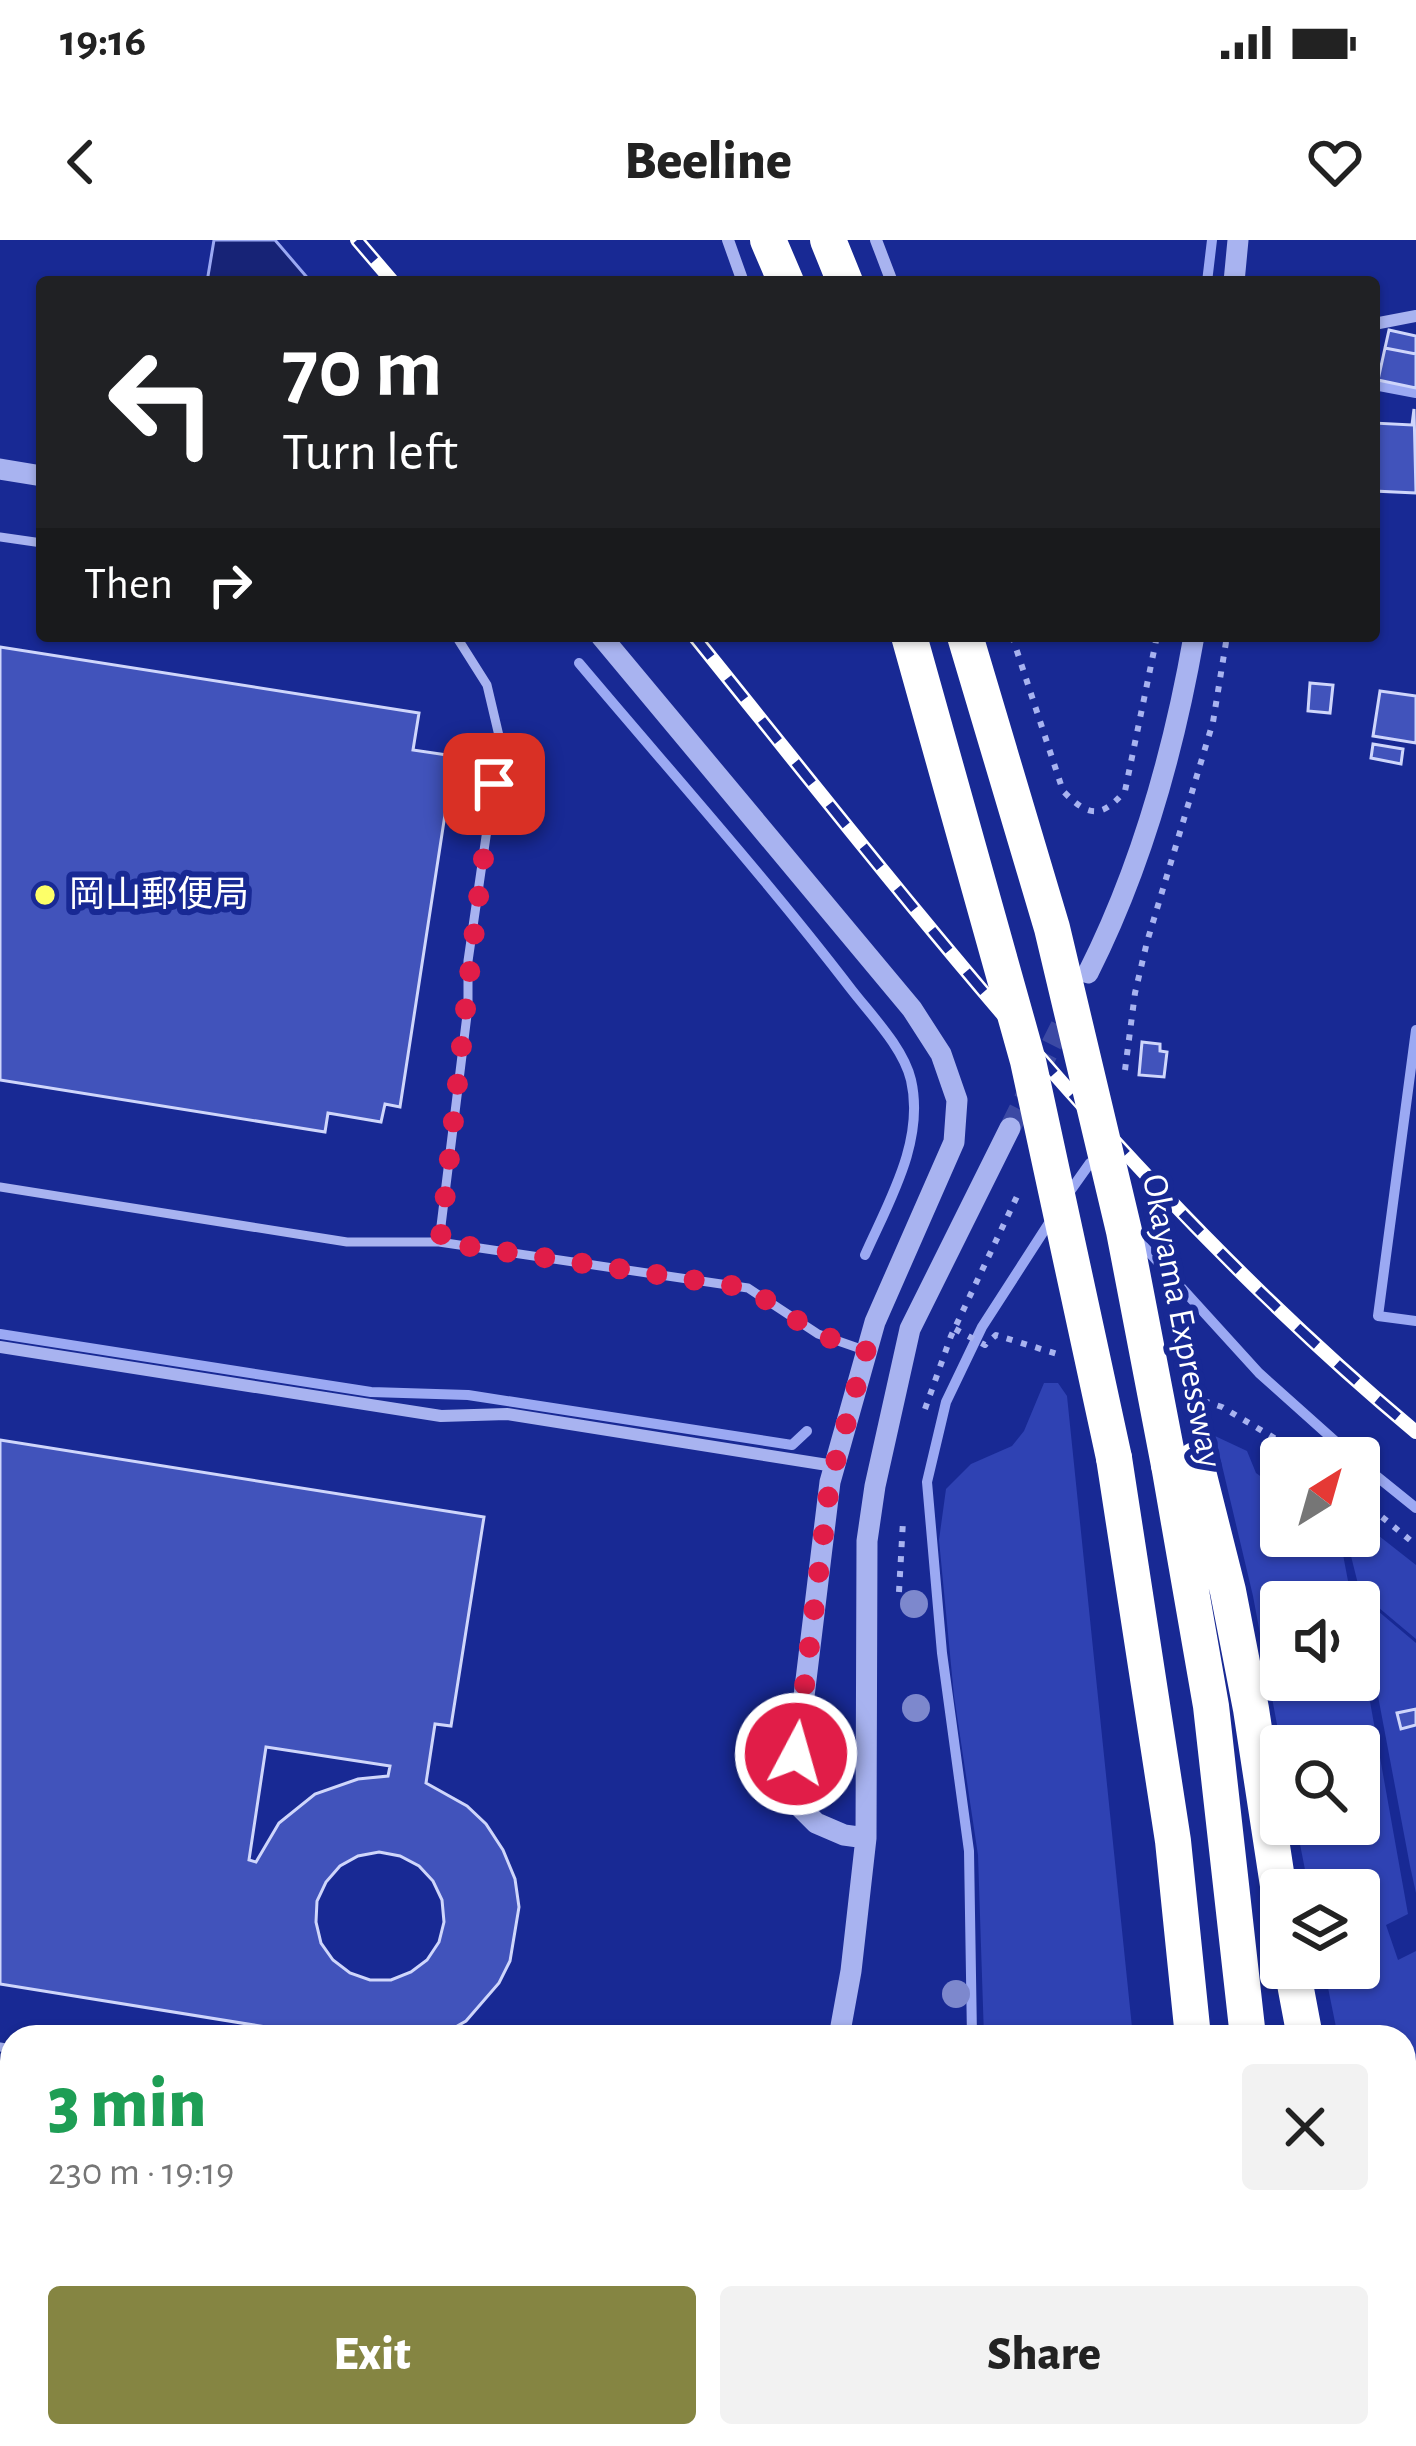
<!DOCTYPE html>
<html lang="en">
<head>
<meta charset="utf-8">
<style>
  body { margin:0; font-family:"Alegreya Sans","Noto Sans JP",sans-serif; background:#f2f2f2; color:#222; height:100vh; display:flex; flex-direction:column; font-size:45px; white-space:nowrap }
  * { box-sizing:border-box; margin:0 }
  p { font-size:39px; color:#767676 }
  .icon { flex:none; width:66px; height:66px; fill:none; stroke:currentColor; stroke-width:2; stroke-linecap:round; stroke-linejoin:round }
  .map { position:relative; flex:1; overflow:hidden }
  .side { position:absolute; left:0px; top:1785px; width:1416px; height:423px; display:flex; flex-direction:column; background:#fff; border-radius:36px 36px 0 0; box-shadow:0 3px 9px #0004 }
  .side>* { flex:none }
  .banner { position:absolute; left:36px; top:36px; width:1344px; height:366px; border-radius:12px; box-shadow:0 3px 9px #0004; background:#202124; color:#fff; overflow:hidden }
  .needle { width:78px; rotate:37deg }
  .controls { position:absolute; left:1260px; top:1197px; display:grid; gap:24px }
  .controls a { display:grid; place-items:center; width:120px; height:120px; border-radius:12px; background:#fff; box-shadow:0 3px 9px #0004; font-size:60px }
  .pin { position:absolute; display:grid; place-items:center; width:102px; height:102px; color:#fff; margin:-51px; border-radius:24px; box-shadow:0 6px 18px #0006 }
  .me { position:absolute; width:132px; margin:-66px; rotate:6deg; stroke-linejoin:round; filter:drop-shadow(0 0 9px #0008) }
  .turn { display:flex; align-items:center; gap:42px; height:252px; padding:0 48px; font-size:54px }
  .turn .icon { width:156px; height:156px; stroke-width:2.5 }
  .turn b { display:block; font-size:84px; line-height:102px }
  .then { display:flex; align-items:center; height:114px; padding:0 48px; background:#0003; gap:24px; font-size:45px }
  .round { display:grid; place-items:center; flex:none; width:126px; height:126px; border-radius:12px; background:#f2f2f2 }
  .summary { display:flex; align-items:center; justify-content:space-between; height:204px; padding:0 48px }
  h1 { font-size:72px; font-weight:800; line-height:90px; color:#1e9e55 }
  .button { display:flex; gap:24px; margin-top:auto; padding:24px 48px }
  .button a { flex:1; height:138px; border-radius:12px; background:#858542; color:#fff; font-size:48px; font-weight:800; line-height:138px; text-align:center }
  .button a+a { background:#f2f2f2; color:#222 }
  .status { display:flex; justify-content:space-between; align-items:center; height:84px; padding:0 60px; background:#fff; direction:ltr }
  .status svg { height:33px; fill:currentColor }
  header { display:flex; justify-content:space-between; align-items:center; height:156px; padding:0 48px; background:#fff; font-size:54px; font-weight:800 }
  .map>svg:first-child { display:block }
</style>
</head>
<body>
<div class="status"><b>19:16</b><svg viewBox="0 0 49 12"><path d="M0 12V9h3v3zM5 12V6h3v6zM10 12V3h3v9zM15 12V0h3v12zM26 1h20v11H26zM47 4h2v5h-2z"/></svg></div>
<header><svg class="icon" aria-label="back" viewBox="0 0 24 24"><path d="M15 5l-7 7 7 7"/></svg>Beeline<svg class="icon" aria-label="heart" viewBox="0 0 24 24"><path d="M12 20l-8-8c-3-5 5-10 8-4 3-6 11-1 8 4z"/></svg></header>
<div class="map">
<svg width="1416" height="2206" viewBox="0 0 1416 2206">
  <rect width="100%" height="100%" fill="#182994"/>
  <path fill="#2f42b3" d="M1044 1143H1058L1067 1156 1133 1797H984L978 1615 954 1456 939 1300 946 1249 971 1224 1012 1206 1024 1191Z
    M1215 1196 1247 1211 1256 1233 1281 1251V1296H1359L1360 1281 1416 1325V1399L1360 1352 1348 1304H1341L1352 1362H1281V1440H1359V1400L1408 1674 1386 1685 1398 1720 1416 1711V2004L1404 1986V1797H1338L1324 1728H1359V1650H1309L1296 1584H1359V1506H1281L1253 1356Z
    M1359 1355 1416 1403V1653L1410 1626Z
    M1404 2071 1416 2088V2206H1309L1308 2196H1404Z
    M769 2196H898L896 2206H765Z
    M954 2196H1147V2206H948Z"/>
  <path fill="#172376" stroke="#9ba9f3" stroke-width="3" d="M214 0H275L311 42H207Z"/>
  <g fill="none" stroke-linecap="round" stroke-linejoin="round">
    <path stroke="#9ba9f3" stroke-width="10" d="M1207 42 1212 0
      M1374 145 1416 153
      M579 423C670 531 765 637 851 749 871 775 903 807 911 840 925 901 889 961 865 1015
      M1416 790 1378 1076 1416 1081
      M1068 954 1090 923
      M1138 1000 1259 1133 1354 1218
      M0 1094 371 1152 468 1155 792 1205 807 1191
      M1359 1222 1416 1268
      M972 1797 969 1611 942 1413 927 1242 946 1162 982 1087 1051 980
      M911 2206 913 2196"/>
  </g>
  <path fill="#4153bb" stroke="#cfd6fb" stroke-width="3" fill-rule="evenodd" d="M1389 90 1416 96V114L1385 108Z
    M1385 108 1416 114V148L1378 140Z
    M1414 169 1416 253 1374 251V183L1412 185Z
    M0 407 419 473 413 510 454 516 400 867 385 864 381 882 328 873 325 892 0 840Z
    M1310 443 1333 445 1330 473 1308 471Z
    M1380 451 1416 456V503L1373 496Z
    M1373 504 1403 509 1401 524 1371 518Z
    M1142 802 1160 804V811L1167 812 1164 837 1139 835Z
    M0 1200 484 1277 451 1486 435 1484 426 1543 467 1566 486 1584 503 1610 515 1639 519 1667 510 1721 499 1743 466 1781 438 1797H328L0 1744ZM266 1507 390 1526 388 1536 358 1539 315 1554 279 1583 256 1622 249 1620ZM379 1612 400 1616 419 1626 433 1641 442 1660 444 1682 439 1702 427 1720 411 1732 391 1740H370L350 1733 333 1720 321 1703 316 1682 317 1661 326 1642 340 1626 358 1616Z
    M1416 1469V1485L1401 1489 1397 1473Z
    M0 1978 12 1980V2196H164L162 2206H0Z
    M180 2196H261L270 2206H183Z
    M359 2196H442L440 2206H350Z"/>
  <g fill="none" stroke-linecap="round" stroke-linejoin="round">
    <path stroke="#3b49a4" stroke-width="21" stroke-dasharray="21 10" stroke-linecap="butt" d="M1010 888 1071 766"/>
    <path stroke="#a8b3f0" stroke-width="6" stroke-dasharray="6 9" stroke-linecap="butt" d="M1012 396 1063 551C1088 577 1101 579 1125 551L1157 396
      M1125 830 1135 753 1147 702 1213 482 1227 396
      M955 1089 985 1105 996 1095 1057 1114
      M1189 1156 1222 1167 1308 1218
      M925 1169 951 1096 1020 950
      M1359 1258 1416 1305
      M899 1352 903 1281
      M934 2206 937 2196"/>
    <path stroke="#a8b3f0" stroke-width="9" d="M0 297 42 303
      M0 947 347 1002H439L748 1048 818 1094 864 1110
      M439 1002 468 767V721L500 500 487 445 456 396
      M0 1807 12 1809
      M0 1923 12 1925
      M519 2206 523 2196"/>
    <path stroke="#a8b3f0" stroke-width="12" d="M728 0 743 42
      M876 0 892 42
      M1374 84 1416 76
      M0 1107 441 1176 507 1174 834 1226"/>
    <path stroke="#a8b3f0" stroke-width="21" d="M1234 42 1238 0
      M0 229 42 236
      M601 396 912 769 941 814 957 860 954 902 875 1082 830 1242 793 1547 799 1566 816 1583 844 1595 866 1598
      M1088 733C1140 630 1174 510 1194 396
      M839 1797 851 1731 866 1598 867 1301 875 1246 910 1089 1010 888
      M739 2206 742 2196"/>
    <path stroke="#fff" stroke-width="36" d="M768 0 786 42
      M828 0 845 42
      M1114 1218 1173 1601 1193 1797
      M1195 1220 1228 1351 1251 1469 1281 1665
      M1169 1225 1211 1466 1248 1797
      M1292 1728 1305 1797
      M1404 2037 1416 2054
      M1223 2196V2206
      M1276 2196 1277 2206
      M1185 2206V2196"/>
    <g stroke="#fff" stroke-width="14">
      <path id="rail" d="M357 0 393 42
        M694 396C918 674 1140 963 1416 1192"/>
    </g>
    <use href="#rail" stroke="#182994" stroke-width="9" stroke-dasharray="27" stroke-linecap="butt"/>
    <path stroke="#fff" stroke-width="36" d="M909 396 1028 821 1114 1218
      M965 396 1052 688 1124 991 1169 1225"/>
  </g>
  <g fill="#7d88cd">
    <circle cx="914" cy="1364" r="14"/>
    <circle cx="916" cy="1468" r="14"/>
    <circle cx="956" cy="1754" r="14"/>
  </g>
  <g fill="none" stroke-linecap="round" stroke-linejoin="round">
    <path stroke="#e11d48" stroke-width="21" stroke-dasharray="0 37.8" d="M494 544C471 697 458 849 440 1002L748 1048 818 1094 866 1111 830 1242 796 1514"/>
  </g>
  <circle fill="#fdff68" stroke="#182994" stroke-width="4.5" cx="45" cy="655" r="12"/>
  <g text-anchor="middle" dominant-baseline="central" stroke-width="12" stroke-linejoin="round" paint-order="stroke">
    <g font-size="36" fill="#fff" stroke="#182994" text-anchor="start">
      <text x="69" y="655">岡山郵便局</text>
    </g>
    <g font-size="36" fill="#fff" stroke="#182994">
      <text transform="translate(1182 1081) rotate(79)">Okayama Expressway</text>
    </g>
  </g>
</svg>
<div class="controls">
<a><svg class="needle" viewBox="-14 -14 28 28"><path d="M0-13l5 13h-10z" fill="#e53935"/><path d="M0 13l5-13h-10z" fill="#767676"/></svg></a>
<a><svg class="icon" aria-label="sound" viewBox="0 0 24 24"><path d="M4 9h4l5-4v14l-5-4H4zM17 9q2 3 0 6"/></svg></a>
<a><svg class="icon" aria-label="search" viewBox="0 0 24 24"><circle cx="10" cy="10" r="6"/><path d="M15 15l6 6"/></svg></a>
<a><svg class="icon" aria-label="layers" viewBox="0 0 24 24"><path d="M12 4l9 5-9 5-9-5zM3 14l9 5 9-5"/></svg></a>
</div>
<div class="pin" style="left:494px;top:544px;background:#d93025"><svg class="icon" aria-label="arrive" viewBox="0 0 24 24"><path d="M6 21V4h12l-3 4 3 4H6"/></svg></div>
<svg class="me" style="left:796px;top:1514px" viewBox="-20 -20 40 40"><circle r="17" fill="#e11d48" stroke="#fff" stroke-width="3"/><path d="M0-11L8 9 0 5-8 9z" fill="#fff"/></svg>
<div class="banner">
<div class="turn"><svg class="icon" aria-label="left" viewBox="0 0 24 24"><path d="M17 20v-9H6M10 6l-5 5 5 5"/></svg><div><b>70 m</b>Turn left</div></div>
<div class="then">Then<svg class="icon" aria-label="right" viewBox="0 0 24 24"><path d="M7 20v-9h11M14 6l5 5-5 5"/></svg></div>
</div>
<section class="side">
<div class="summary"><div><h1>3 min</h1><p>230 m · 19:19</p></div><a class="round"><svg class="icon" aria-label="close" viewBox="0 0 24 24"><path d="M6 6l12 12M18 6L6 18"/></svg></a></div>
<div class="button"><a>Exit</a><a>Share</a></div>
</section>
</div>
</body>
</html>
